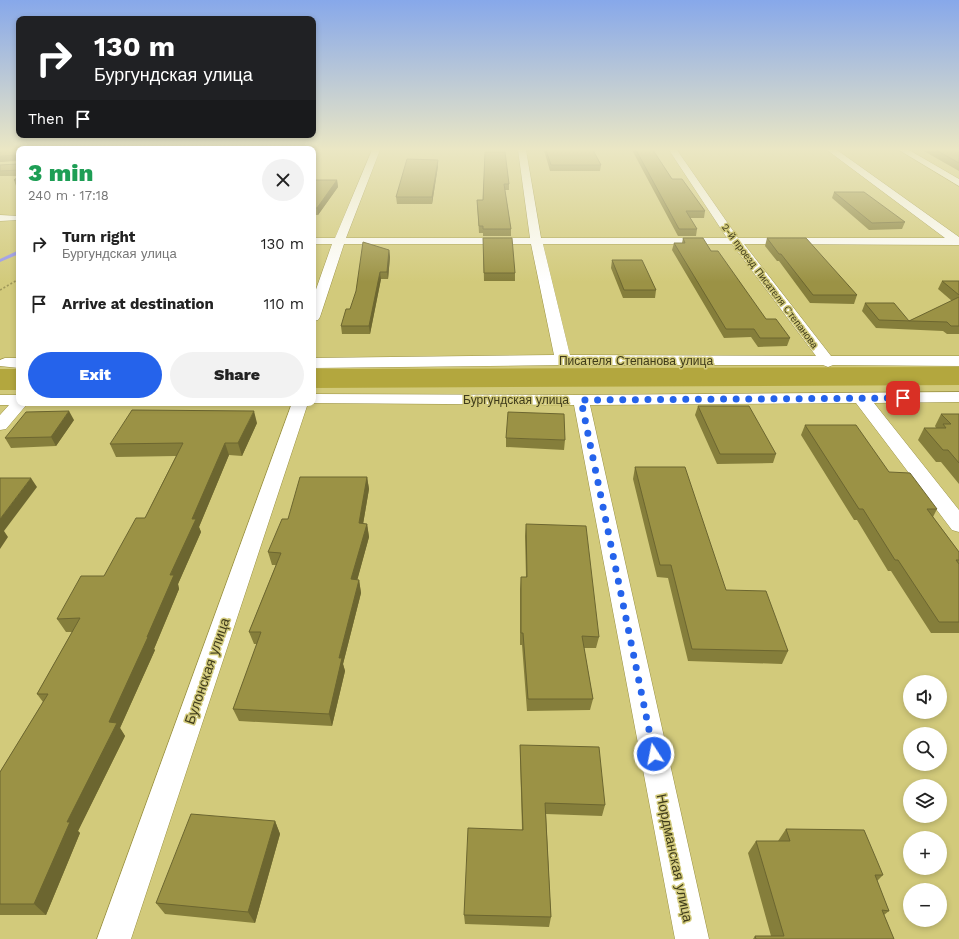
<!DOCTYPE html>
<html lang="en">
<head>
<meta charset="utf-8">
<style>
  body { margin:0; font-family:"Work Sans",sans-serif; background:#f2f2f2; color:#222; height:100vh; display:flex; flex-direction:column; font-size:15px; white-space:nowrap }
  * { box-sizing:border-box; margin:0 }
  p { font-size:13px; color:#767676 }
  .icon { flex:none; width:22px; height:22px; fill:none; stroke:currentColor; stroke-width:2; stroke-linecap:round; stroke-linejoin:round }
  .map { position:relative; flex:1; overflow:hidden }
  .details { position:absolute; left:16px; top:146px; width:300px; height:260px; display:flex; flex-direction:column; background:#fff; border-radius:8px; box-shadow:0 2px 6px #0003 }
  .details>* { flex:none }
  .top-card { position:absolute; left:16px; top:16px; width:300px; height:122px; border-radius:8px; box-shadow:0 2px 6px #0003; background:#202124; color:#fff; overflow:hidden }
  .controls { position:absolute; left:903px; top:675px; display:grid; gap:8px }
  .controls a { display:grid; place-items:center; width:44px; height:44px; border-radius:50%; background:#fff; box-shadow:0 2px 6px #0003; font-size:20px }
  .pin { position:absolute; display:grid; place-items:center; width:34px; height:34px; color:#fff; margin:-17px; border-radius:8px; box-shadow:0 2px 6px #0006 }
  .me { position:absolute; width:44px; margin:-22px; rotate:349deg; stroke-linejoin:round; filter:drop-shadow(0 0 3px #0008) }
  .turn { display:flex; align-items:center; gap:14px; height:84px; padding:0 12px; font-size:18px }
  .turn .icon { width:52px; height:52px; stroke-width:2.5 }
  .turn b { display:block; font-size:28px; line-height:34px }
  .then { display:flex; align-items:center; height:38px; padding:0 12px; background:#0003; gap:8px; font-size:15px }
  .round { display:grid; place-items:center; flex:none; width:42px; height:42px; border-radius:21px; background:#f2f2f2 }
  .overview { display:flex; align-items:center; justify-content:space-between; height:68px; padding:0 12px }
  h1 { font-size:24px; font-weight:800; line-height:30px; color:#1e9e55 }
  .button { display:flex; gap:8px; margin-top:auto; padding:8px 12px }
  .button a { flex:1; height:46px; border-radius:24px; background:#2563eb; color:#fff; font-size:16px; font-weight:800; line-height:46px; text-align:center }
  .button a+a { background:#f2f2f2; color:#222 }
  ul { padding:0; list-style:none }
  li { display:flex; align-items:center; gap:12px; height:60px; padding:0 12px }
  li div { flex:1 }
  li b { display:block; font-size:15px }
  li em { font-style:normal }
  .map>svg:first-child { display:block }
</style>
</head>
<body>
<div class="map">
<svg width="959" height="939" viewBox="0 0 959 939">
  <rect width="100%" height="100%" fill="#d2ca7b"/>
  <path fill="#b3a73e" d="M959 367V385L313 388V369Z
    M0 369H19V390H0Z"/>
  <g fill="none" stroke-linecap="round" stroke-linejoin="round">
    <path fill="#9595ee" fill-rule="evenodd" d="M17 251H19V254L0 262V259Z"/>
    <g stroke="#999042" stroke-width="1">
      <path id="minor" d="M372 150H380L346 238H530L518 150H526L541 238H727L669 150H677L738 238H945L827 150H837L959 237V245L744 244 831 356H959V366L833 365 828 367 823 365H563L313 368V358L554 355 531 244H344L320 317 318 320 313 321V298L332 244H313V238H335ZM543 244H732L816 356 570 355Z
        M899 150H909L959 179V186Z
        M0 215 19 216V220L0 221Z
        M5 358H19V368L0 366V360Z
        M959 392V402L874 403 959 510V532L952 530 856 403 590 405 709 939H675L574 405 309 403H313V394L581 395Z
        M0 395H19V403H28L6 429 0 430V415L9 405H0Z
        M292 403H308L131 939H97Z"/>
    </g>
    <path stroke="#9f9859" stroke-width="1.5" stroke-dasharray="2 2" stroke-linecap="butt" d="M0 290 19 279"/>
    <use href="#minor" fill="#fff" fill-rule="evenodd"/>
  </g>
  <path fill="#857e3b" d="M0 150H19V185L16 186 14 180 19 176H0V165L17 164 18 163V161L0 162Z
    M544 150H593L601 165 600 171H550Z
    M632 150H653L672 179 705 211 704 218H690L697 229 696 236H678Z
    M922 150H959V171Z
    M485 152 509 184V190H505L511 229V236H483V233H479L477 200H483Z
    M438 166 432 204H397L396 197Z
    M313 180H337L338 187 318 215H313Z
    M834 192 905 222 902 229 869 230 832 198Z
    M483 238 515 273V281H484Z
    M683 238 711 251 766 319 790 338 787 346 758 347 751 337 724 338 672 250 674 243H682Z
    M767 238 857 295 854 304 810 303 779 261H777L765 246Z
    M389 250 390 257 388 279H381L370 334H342L341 326 350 309Z
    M612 260 656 290 655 298H623L611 268Z
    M942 281H959V334H947L943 331 876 328 862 311 865 303 909 321 952 301 938 289Z
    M698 406 776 454 773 463 717 464 695 415Z
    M941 414H959V484L941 462H936L918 440 924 428H936L935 426Z
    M74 420 56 446 11 448 5 438Z
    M257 423 242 456 229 455 199 527 201 532 178 584 179 589 154 649 155 650 120 728 125 736 78 831 80 833 46 915H0V772L43 702 37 694 72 632H66L57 619 104 576 145 518 176 456 116 457 110 444Z
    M805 425 889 472 937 509 933 517 959 552V633H931L891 571H888L857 520H854L801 435Z
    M506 438 565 440 564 450 506 447Z
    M635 467 726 590 788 651 782 664 688 661 668 578 657 577 633 479Z
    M367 477 369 489 363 524H367L369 537 357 580H359L361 593 343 664 345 671 332 726 239 721 233 709 257 644H254L249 632 276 565H272L268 552 288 519Z
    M526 524 599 637 596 648H584L593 699 590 710 527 711 522 645H520V589L521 577H526L525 536Z
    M520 745 605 805 602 816 546 814 551 917 549 927 465 924 464 915 522 829 520 757Z
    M275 821 280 834 255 923 165 914 156 903Z
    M786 829 883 875 877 881 889 911 884 915 894 939H753L755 936H771L748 853 756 841H778Z"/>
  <path fill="#6c6630" d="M17 155 19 160 0 162V156Z
    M438 160V166L432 204V197Z
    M337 180 338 187 318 215 317 208Z
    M389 250 390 257 388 279 387 272Z
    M380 272 381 279 370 334 369 326Z
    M69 411 74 420 56 446 51 437Z
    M254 411 257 423 242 456 238 443Z
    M225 443 229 455 199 527 201 532 178 584 179 589 154 649 155 650 120 728 125 736 78 831 80 833 46 915 34 904 67 822 109 722 147 637 192 519Z
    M367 477 369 489 361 536 359 523Z
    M31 478 37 487 4 531 8 537 0 549V519Z
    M367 524 369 537 354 592 351 579Z
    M359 580 361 593 343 664 345 671 332 726 329 714 339 658Z
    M275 821 280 834 255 923 248 912Z"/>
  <path fill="#9b9245" stroke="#6c6630" d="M0 150H19V170L0 171V165L17 164 18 163V157L17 155 0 156Z
    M546 150H593L601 165H551Z
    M636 150H653L672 179H682L705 211H686L697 229H679Z
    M936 150H959V163Z
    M485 152H505L509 184H504L511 229H483V226H479L477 200H483Z
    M407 159 438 160 432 197H396Z
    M19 176V180H14Z
    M313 180H337L317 208H313Z
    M834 192H864L905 222 872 223Z
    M483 238H512L515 273H484Z
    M683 238H703L711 251H718L766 319H776L790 338H760L754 329H726L674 243H685Z
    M767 238H806L857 295H813L781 254H779Z
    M363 242 389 250 387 272H380L369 326H341L346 309H350L356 291Z
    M612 260H642L656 290H624Z
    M942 281H959V295Z
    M959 297V326H951L947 322 879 320 865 303H894L909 321Z
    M698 406H749L776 454H720Z
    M132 410 254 411 238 443H225L192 519H196L170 575H174L147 637H148L109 722 117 723 67 822H70L34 904H0V772L48 694H37L80 618 57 619 81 576H104L136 518H145L183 443 110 444Z
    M69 411 51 437 5 438 26 412Z
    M508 412 564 414 565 440 506 438Z
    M941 414H959V463L948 450H943L924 428H946L943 424H951Z
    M805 425H856L889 472 910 473 937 509H927L959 552V560H956L959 564V622H939L898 560H895L863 509H859Z
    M635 467H685L726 590 766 591 788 651 692 649 671 565H660Z
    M300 477H367L359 523 367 524 351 579 359 580 339 658H342L329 714 233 709 261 632H249L281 553 268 552 282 519H288Z
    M0 478H31L0 519Z
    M526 524 586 526 599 637 582 636 593 699H528L523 633H521V577H527Z
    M520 745 599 747 605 805 545 803 551 917 464 915 468 828 523 830Z
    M191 814 275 821 248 912 156 903Z
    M786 829 864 830 883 875H875L889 911 882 910 894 939H756L755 936H784L756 841H790Z"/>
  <linearGradient id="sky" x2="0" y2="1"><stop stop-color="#87a8ea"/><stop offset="0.53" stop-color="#ebe7c4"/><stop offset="1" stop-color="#ebe7c4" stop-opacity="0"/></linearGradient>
  <rect width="959" height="282" fill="url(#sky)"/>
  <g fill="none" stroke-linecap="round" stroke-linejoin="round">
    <path stroke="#2563eb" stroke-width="7" stroke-dasharray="0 12.6" d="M654 754 581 400 903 398"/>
  </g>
  <g text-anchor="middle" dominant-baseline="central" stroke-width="3" stroke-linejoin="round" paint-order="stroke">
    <g font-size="10" fill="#3f3b1b" stroke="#d2ca7b">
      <text transform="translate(770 286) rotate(53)">2-й проезд Писателя Степанова</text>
    </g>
    <g font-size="12" fill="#3f3b1b" stroke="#d2ca7b">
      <text x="636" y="361">Писателя Степанова улица</text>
      <text x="516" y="400">Бургундская улица</text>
    </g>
    <g font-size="14" fill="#3f3b1b" stroke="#d2ca7b">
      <text transform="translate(207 671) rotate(-71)">Булонская улица</text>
      <text transform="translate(675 858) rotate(78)">Нордманская улица</text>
    </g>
  </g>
</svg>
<div class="controls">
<a><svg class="icon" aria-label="sound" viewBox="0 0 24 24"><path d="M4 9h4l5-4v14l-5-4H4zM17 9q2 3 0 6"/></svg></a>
<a><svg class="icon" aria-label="search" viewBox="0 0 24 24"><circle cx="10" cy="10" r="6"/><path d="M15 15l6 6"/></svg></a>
<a><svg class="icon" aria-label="layers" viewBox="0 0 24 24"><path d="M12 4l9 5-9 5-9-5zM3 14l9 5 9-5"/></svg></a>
<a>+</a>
<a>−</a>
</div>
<div class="pin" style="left:903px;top:398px;background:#d93025"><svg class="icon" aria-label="arrive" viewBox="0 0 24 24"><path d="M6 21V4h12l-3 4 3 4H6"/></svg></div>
<svg class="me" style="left:654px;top:754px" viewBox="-20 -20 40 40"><circle r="17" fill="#2563eb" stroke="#fff" stroke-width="3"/><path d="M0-11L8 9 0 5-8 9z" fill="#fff"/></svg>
<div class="top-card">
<div class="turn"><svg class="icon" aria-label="right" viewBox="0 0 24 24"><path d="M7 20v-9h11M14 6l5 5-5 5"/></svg><div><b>130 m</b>Бургундская улица</div></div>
<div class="then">Then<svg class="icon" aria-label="arrive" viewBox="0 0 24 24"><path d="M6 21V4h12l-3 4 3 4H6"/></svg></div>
</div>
<section class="details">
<div class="overview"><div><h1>3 min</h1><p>240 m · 17:18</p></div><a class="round"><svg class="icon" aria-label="close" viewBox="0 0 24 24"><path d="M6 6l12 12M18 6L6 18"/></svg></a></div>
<ul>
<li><svg class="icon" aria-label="right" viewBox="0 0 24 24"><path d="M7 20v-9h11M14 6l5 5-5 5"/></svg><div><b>Turn right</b><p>Бургундская улица</p></div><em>130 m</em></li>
<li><svg class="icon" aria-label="arrive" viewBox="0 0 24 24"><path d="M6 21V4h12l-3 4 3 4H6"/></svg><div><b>Arrive at destination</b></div><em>110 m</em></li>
</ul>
<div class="button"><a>Exit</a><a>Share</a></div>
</section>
</div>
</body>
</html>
